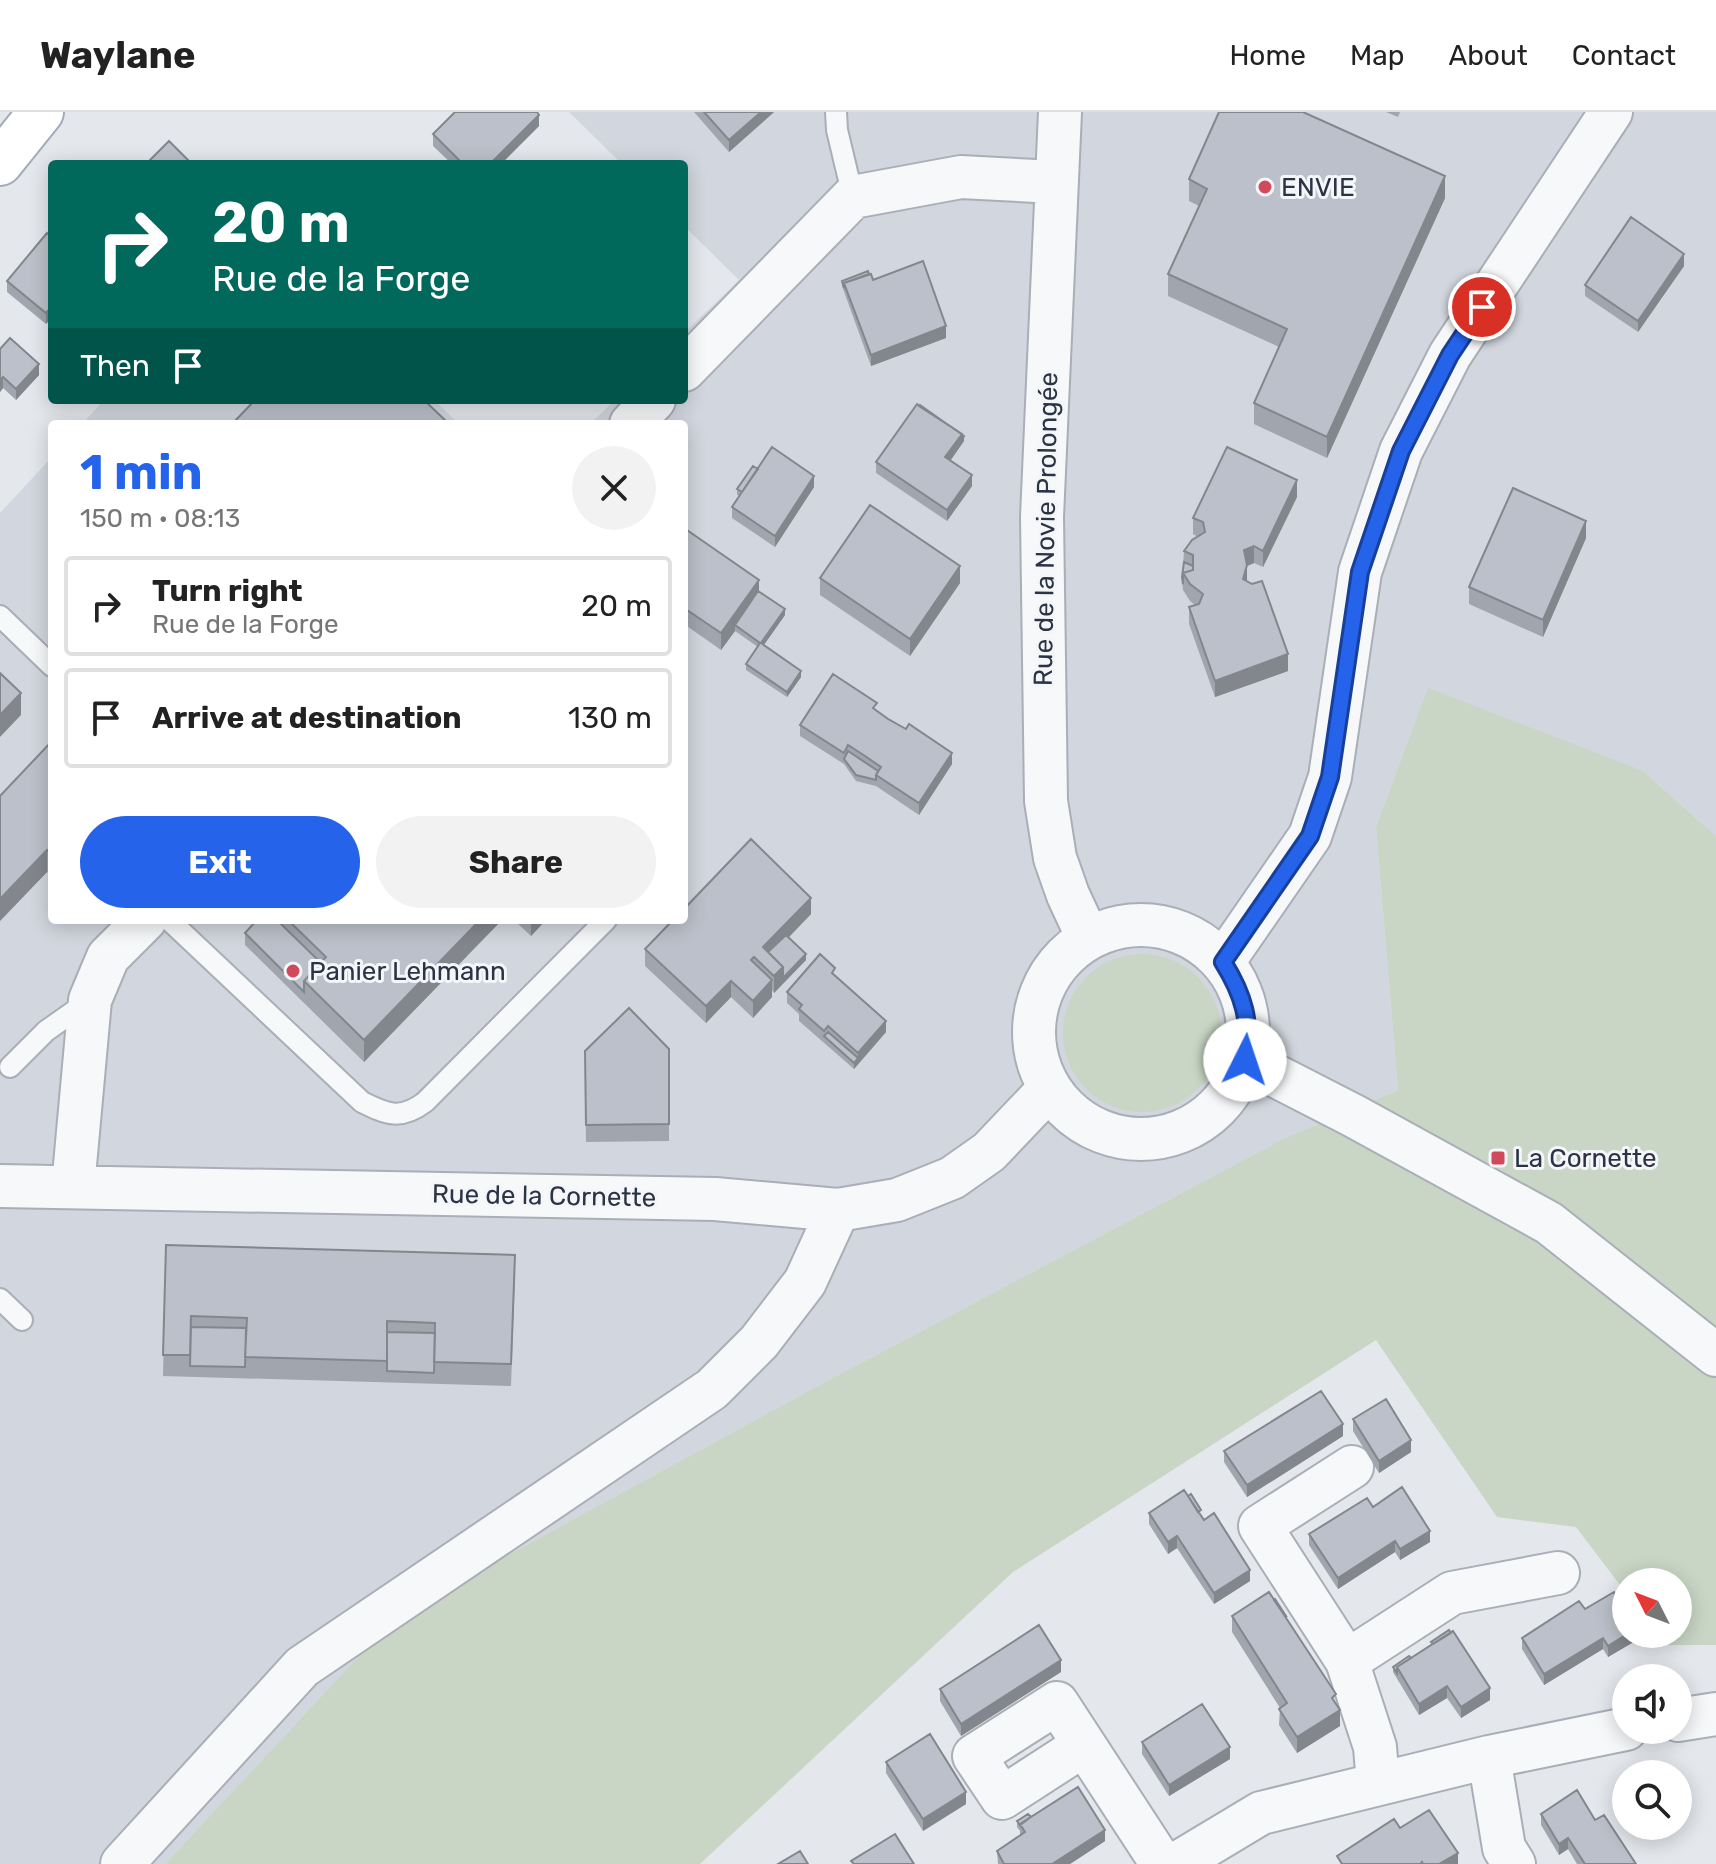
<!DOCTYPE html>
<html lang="en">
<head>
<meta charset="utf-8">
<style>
  body { margin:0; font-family:Rubik,sans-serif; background:#f2f2f2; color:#222; height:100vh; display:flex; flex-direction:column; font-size:30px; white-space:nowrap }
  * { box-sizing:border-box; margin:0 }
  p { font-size:26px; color:#767676 }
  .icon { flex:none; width:44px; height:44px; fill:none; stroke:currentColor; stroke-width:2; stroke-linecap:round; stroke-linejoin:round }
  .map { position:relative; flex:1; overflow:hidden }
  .drawer { position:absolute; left:48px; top:308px; width:640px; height:504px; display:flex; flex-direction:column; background:#fff; border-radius:8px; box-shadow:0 4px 20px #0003 }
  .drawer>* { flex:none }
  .banner { position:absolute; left:48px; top:48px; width:640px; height:244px; border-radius:8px; box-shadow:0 4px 20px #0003; background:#00695c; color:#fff; overflow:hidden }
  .needle { width:52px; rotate:312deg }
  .buttons { position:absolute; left:1612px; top:1456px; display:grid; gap:16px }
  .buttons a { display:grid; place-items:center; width:80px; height:80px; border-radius:50%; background:#fff; box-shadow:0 4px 20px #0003; font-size:40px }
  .pin { position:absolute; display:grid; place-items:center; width:68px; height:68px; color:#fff; margin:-34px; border:4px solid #fff; border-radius:50%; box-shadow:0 2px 8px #0007 }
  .me { position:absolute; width:88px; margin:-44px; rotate:4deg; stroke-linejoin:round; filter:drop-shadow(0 0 6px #0008) }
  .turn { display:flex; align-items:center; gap:28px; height:168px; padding:0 32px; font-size:36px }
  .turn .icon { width:104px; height:104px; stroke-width:2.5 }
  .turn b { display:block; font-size:56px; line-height:68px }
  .then { display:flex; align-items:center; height:76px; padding:0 32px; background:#0003; gap:16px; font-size:30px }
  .round { display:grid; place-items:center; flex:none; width:84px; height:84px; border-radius:42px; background:#f2f2f2 }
  .headline { display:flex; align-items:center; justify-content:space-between; height:136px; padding:0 32px }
  h1 { font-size:48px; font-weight:700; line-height:60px; color:#2563eb }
  .action { display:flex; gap:16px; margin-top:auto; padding:16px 32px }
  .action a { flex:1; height:92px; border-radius:48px; background:#2563eb; color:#fff; font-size:32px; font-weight:700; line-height:92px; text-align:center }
  .action a+a { background:#f2f2f2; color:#222 }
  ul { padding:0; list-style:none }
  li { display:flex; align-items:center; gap:24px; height:100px; margin:0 16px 12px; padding:0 16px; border:4px solid #e0e0e0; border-radius:8px }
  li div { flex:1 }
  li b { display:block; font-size:30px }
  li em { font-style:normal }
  header { display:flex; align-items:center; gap:48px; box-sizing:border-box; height:112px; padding:0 40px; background:#fff; border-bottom:2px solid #e0e0e0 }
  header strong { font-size:38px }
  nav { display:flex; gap:44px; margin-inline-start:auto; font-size:28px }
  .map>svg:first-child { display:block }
</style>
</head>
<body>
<header>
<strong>Waylane</strong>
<nav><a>Home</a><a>Map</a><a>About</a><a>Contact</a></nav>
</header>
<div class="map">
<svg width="1716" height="1752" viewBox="0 0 1716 1752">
  <rect width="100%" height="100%" fill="#e4e7ec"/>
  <path fill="#d2d6de" d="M569 0H1716V724L1643 659 1376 716 1398 978 1285 1026 812 1277 396 1504 165 1752H0V401L52 345V808H684V312H590L615 288H684V221L739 168 684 114V52H622Z
    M104 288H434L459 312H82Z"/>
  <path fill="#c9d6c5" d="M1428 576 1643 659 1716 724V1533H1666L1657 1522H1678V1470H1626V1481L1576 1415 1497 1405 1376 1228 1013 1460 700 1752H165L396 1504 812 1277 1285 1026 1398 978 1376 716Z
    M1063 921a79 79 0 1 1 158 0a79 79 0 1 1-158 0Z"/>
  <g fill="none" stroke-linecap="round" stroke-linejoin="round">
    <g stroke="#a9aeb7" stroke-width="24">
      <path id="service" d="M836 0 837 18 853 85
        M0 504 52 554
        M169 808 362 990C388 1003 401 1008 425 990L606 808
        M10 955 46 919 90 888
        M0 1187 22 1208"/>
    </g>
    <g stroke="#a9aeb7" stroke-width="46">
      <path id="minor" d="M1060 0 1042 405 1046 689 1055 746 1068 783 1088 826
        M684 258 853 85 961 65 1055 70
        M631 312 654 288
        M1034 920a107 107 0 1 1 214 0a107 107 0 1 1-214 0Z
        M1223 850 1310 724 1330 665 1360 460 1401 339 1450 243 1611 0
        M1245 948 1354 1004 1549 1111 1716 1243
        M0 1074 715 1087 838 1098 897 1088 952 1066 989 1040 1048 978
        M73 1075 90 888 108 845 145 808
        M1352 1355 1260 1414 1347 1549 1375 1635 1378 1672
        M1347 1549 1452 1481 1558 1461
        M1678 1608 1716 1602
        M1084 1633 1002 1686 974 1644 1057 1591 1162 1752
        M1489 1645 1504 1736 1514 1752
        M122 1752 302 1555 712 1277 759 1230 805 1170 838 1098
        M1176 1752 1261 1701 1489 1645 1626 1617"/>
    </g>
    <g stroke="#a3abb8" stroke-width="48">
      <path id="primary" d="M0 51 41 0"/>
    </g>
    <use href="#service" stroke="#f7f8fa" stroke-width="20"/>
    <use href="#minor" stroke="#f7f8fa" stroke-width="42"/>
    <use href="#primary" stroke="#fff" stroke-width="44"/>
  </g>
  <path fill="#a1a5ae" d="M694 0H774L729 40Z
    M1386 0H1400L1398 5Z
    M539 14 501 52H452L433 34V22Z
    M1189 67 1445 86 1327 346 1254 312V291L1279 235 1168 184V162L1199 94 1189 89Z
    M52 125V205L46 212 7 180V169Z
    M1684 154 1638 220 1585 184V173Z
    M869 162 873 168 946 226 871 254 842 174V169Z
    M0 237 39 263 16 288 3 276 0 280Z
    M964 329 951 348 972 374 947 409 876 361V350Z
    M758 357 814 375 775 435 732 406V395L740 384 737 383V377Z
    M1297 385 1263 455 1254 451 1247 454V469L1288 559 1215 585 1189 512V495L1195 493 1190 489 1183 478 1182 470 1184 439 1198 425 1193 422V406Z
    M684 416 759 479 785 503 764 533 801 565 787 585 746 558V552L758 535 735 519 721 538 684 512Z
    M1586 426 1543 525 1469 492V475Z
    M820 466 960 471 910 544 820 483Z
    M877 599 906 617 952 652 919 703 876 674 856 669 844 652 800 624V613Z
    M52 629V765L47 760 0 809Z
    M811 802 789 825 806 848 774 881 772 878V885L753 906 731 885 706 911 645 854V837Z
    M257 808H502L364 950 245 833V821Z
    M514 808H546L531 824Z
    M835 864 886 920 854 957 799 909V902L787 891V880Z
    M669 937V1029L586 1030 585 939Z
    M166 1133 515 1164 511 1274 163 1264Z
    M1353 1307 1411 1340 1379 1361 1353 1319Z
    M1343 1324 1247 1385 1224 1350V1339Z
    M1188 1384 1201 1404 1250 1469 1214 1492 1177 1436 1168 1442 1149 1412V1401Z
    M1373 1395 1430 1430 1400 1448 1395 1440 1338 1477 1309 1433V1422Z
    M1585 1497 1637 1522V1528L1608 1545 1603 1537 1544 1573 1522 1537V1526Z
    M1232 1504 1286 1506 1336 1591 1340 1614 1297 1641 1279 1613 1280 1596 1232 1520Z
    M1431 1530 1490 1588 1461 1606 1447 1586 1419 1603 1393 1560V1555L1411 1546 1431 1533Z
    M1061 1560 961 1624 940 1589V1577Z
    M1142 1630 1230 1647 1169 1684 1142 1642Z
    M886 1650 966 1692 923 1719 886 1661Z
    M1541 1702 1636 1752H1577L1568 1737 1559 1743 1541 1713Z
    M1031 1705 1105 1729 1070 1752H998L997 1739 1020 1724V1719L1017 1715V1709Z"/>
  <path fill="#83868d" d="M761 0H774L729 40V28Z
    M539 3V14L501 52H490Z
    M1445 64V86L1327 346V325Z
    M1684 142V154L1638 220V209Z
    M52 194V205L46 212V201Z
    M946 214V226L871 254V243Z
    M39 252V263L16 288V277Z
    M3 265V276L0 280V268Z
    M962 322 964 324V329L945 356V345Z
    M972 363V374L947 409V398Z
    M814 364V375L775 435V424Z
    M1297 368V385L1263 455V439Z
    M1586 409V426L1543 525V508Z
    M1254 434V451L1247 454V470L1243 484 1244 438Z
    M960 454V471L910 544V527Z
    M759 468V484L735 513V519L721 538V521Z
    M785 497V503L761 537V531Z
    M1288 542V559L1215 585V569Z
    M801 559V565L787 585V580Z
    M21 581V603L0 625V603Z
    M952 641V652L919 703V691Z
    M47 738V760L0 809V787Z
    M811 786V802L766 849 763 835Z
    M480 808H502L364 950V928Z
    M531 808H546L531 824Z
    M806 842V848L774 881V864L783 855Z
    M772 868V885L753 906V889Z
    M731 869V885L706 911V894Z
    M886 909V920L854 957V951L858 946V941Z
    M1343 1312V1324L1247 1385V1373Z
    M1411 1328V1340L1379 1361V1349Z
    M1430 1419V1430L1400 1448V1437Z
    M1177 1424V1436L1168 1442V1430Z
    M1395 1429V1440L1338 1477V1466Z
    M1250 1458V1469L1214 1492V1481Z
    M1627 1522H1637V1528L1608 1545V1534Z
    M1603 1526V1537L1544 1573V1562Z
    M1061 1548V1560L961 1624V1612Z
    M1447 1574V1586L1419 1603V1592Z
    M1490 1576V1588L1461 1606V1595Z
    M1340 1598V1614L1297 1641V1625Z
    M1230 1635V1647L1169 1684V1673Z
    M966 1680V1692L923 1719V1707Z
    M1105 1718V1729L1070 1752H1052Z
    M1568 1726V1737L1559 1743V1732Z
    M1458 1741V1752H1439Z"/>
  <path fill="#bbc0ca" stroke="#83868d" stroke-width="2" d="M455 0H537L539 3 490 52H463L433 22Z
    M704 0H761L729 28Z
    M1219 0H1303L1445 64 1327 325 1254 291 1287 217 1168 162 1207 77 1189 67Z
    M169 29 192 52H146Z
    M1631 105 1684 142 1638 209 1585 173Z
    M47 121 52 125V194L46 201 7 169Z
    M923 149 946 214 871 243 844 171 871 162 873 168Z
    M868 159 869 162 844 171V176L842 169Z
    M10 226 39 252 16 277 3 265 0 268V237Z
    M255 288H424L445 308 442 312H232Z
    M917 292 962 322 945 345 972 363 947 398 876 350Z
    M920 293 964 324 962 328V322L919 294Z
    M772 335 814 364 775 424 732 395Z
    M1227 335 1297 368 1263 439 1254 434 1244 438 1247 453 1243 467 1252 472 1262 469 1288 542 1215 569 1189 495 1199 492 1203 482 1190 472 1183 461 1193 458V443L1184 439 1192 428 1205 420 1203 410 1193 406Z
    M753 354 758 357 742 380 737 377Z
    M1513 376 1586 409 1543 508 1469 475Z
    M870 393 960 454 910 527 820 466Z
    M684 416 759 468 721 521 684 496Z
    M1184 450 1193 454V458L1183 461V472L1182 465Z
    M758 479 785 497 761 531 801 559 787 580 746 552 760 531 735 513Z
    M0 561 21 581 0 603Z
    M833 562 877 591 873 596 888 607 906 617 909 612 952 641 919 691 876 663 881 655 865 644 848 633 844 641 800 613Z
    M52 629V743L47 738 0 787V684Z
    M848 639 878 659 876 663V668L856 663 844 647Z
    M751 727 811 786 763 835 783 855 774 864 754 845 751 848 772 868 753 889 731 869 706 894 645 837 673 808H684V797Z
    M257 808H277L321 851 304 869V880L245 821Z
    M288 808H480L364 928 304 869 326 845Z
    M786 823 806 842 783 866V855L768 840Z
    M820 842 835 856 832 861 886 909 858 941 828 914 824 919 799 897 802 893 787 880Z
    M629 896 669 937V1012L586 1013 585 939Z
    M828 920 858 946 854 951 824 924Z
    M166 1133 515 1143 511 1252 434 1250 435 1211 387 1209V1249L245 1245 247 1206 191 1204 190 1243H163Z
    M191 1215 246 1216 245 1255 190 1254Z
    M387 1220 435 1221 434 1261 387 1259Z
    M1321 1279 1343 1312 1247 1373 1224 1339Z
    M1386 1287 1411 1328 1379 1349 1353 1307Z
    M1402 1375 1430 1419 1400 1437 1395 1429 1338 1466 1309 1422 1367 1386 1373 1395Z
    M1184 1378 1204 1408 1214 1401 1250 1458 1214 1481 1177 1424 1168 1430 1149 1401Z
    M1191 1382 1201 1398 1198 1400 1188 1384Z
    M1269 1480 1336 1582 1332 1586 1340 1598 1297 1625 1279 1597 1287 1591 1232 1504Z
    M1614 1480 1626 1499V1522H1627L1608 1534 1603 1526 1544 1562 1522 1526 1579 1489 1585 1497Z
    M1275 1487 1286 1504H1285L1274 1488Z
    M1039 1513 1061 1548 961 1612 940 1577Z
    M1449 1518 1451 1521 1433 1532 1431 1530Z
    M1453 1519 1490 1576 1461 1595 1447 1574 1419 1592 1397 1555Z
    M1409 1544 1411 1546 1397 1555V1561L1393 1555Z
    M1202 1592 1230 1635 1169 1673 1142 1630Z
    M930 1622 966 1680 923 1707 886 1650Z
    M1078 1675 1105 1718 1052 1752H1004L997 1739 1025 1720 1020 1712Z
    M1577 1678 1595 1708 1604 1703 1636 1752H1585L1568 1726 1559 1732 1541 1702Z
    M1429 1698 1458 1741 1439 1752H1423L1422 1750 1420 1752H1342L1337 1744 1394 1707 1400 1716Z
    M1028 1702 1031 1705 1020 1713 1017 1709Z
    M895 1722 914 1752H854L851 1749Z
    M800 1739 808 1752H778Z"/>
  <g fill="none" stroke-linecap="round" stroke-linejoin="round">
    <g stroke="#184099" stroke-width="20">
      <path id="route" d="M1245 948C1252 910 1243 882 1223 850L1310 724 1330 665 1360 460 1401 339 1450 243 1482 195"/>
    </g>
    <use href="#route" stroke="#2563eb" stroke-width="14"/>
  </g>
  <g fill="#d1495b" stroke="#f4f6f9" stroke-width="3">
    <circle cx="1265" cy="75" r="8"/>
    <circle cx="293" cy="859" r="8"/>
    <rect x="1490" y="1038" width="16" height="16" rx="4"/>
  </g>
  <g text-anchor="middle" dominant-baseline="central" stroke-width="6" stroke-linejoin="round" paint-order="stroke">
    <g font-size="26" fill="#2b3445" stroke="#f4f6f9" text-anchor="start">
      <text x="1281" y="75">ENVIE</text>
      <text x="309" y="859">Panier Lehmann</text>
      <text x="1514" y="1046">La Cornette</text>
    </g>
    <g font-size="26" fill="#2b3445" stroke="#f4f6f9">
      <text transform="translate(1046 417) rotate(-89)">Rue de la Novie Prolongée</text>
      <text transform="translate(544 1084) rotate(1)">Rue de la Cornette</text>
    </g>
  </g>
</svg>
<div class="buttons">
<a><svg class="needle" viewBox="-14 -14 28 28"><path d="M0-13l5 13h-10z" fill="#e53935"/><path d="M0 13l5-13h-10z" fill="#767676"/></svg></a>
<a><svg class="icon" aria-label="sound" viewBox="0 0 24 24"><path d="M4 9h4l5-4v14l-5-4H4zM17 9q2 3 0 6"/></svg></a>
<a><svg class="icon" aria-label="search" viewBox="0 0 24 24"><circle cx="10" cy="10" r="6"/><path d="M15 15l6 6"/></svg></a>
</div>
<div class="pin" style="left:1482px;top:195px;background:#d93025"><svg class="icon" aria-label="arrive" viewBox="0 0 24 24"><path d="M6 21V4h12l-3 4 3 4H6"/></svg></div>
<svg class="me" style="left:1245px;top:948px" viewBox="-20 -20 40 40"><circle r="19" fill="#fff"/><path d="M0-13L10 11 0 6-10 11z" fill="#2563eb"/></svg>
<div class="banner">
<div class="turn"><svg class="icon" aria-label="right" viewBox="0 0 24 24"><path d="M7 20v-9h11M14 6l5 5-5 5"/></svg><div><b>20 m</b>Rue de la Forge</div></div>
<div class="then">Then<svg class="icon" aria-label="arrive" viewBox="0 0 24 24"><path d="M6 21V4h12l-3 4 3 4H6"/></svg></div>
</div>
<section class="drawer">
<div class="headline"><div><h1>1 min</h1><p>150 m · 08:13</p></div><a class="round"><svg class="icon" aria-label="close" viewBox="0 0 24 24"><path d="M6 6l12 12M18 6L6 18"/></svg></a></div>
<ul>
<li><svg class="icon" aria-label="right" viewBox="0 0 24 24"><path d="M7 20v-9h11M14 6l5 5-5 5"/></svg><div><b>Turn right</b><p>Rue de la Forge</p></div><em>20 m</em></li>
<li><svg class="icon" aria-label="arrive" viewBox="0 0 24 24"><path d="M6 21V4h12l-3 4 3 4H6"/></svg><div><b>Arrive at destination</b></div><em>130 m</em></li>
</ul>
<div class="action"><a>Exit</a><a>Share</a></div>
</section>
</div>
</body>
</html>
